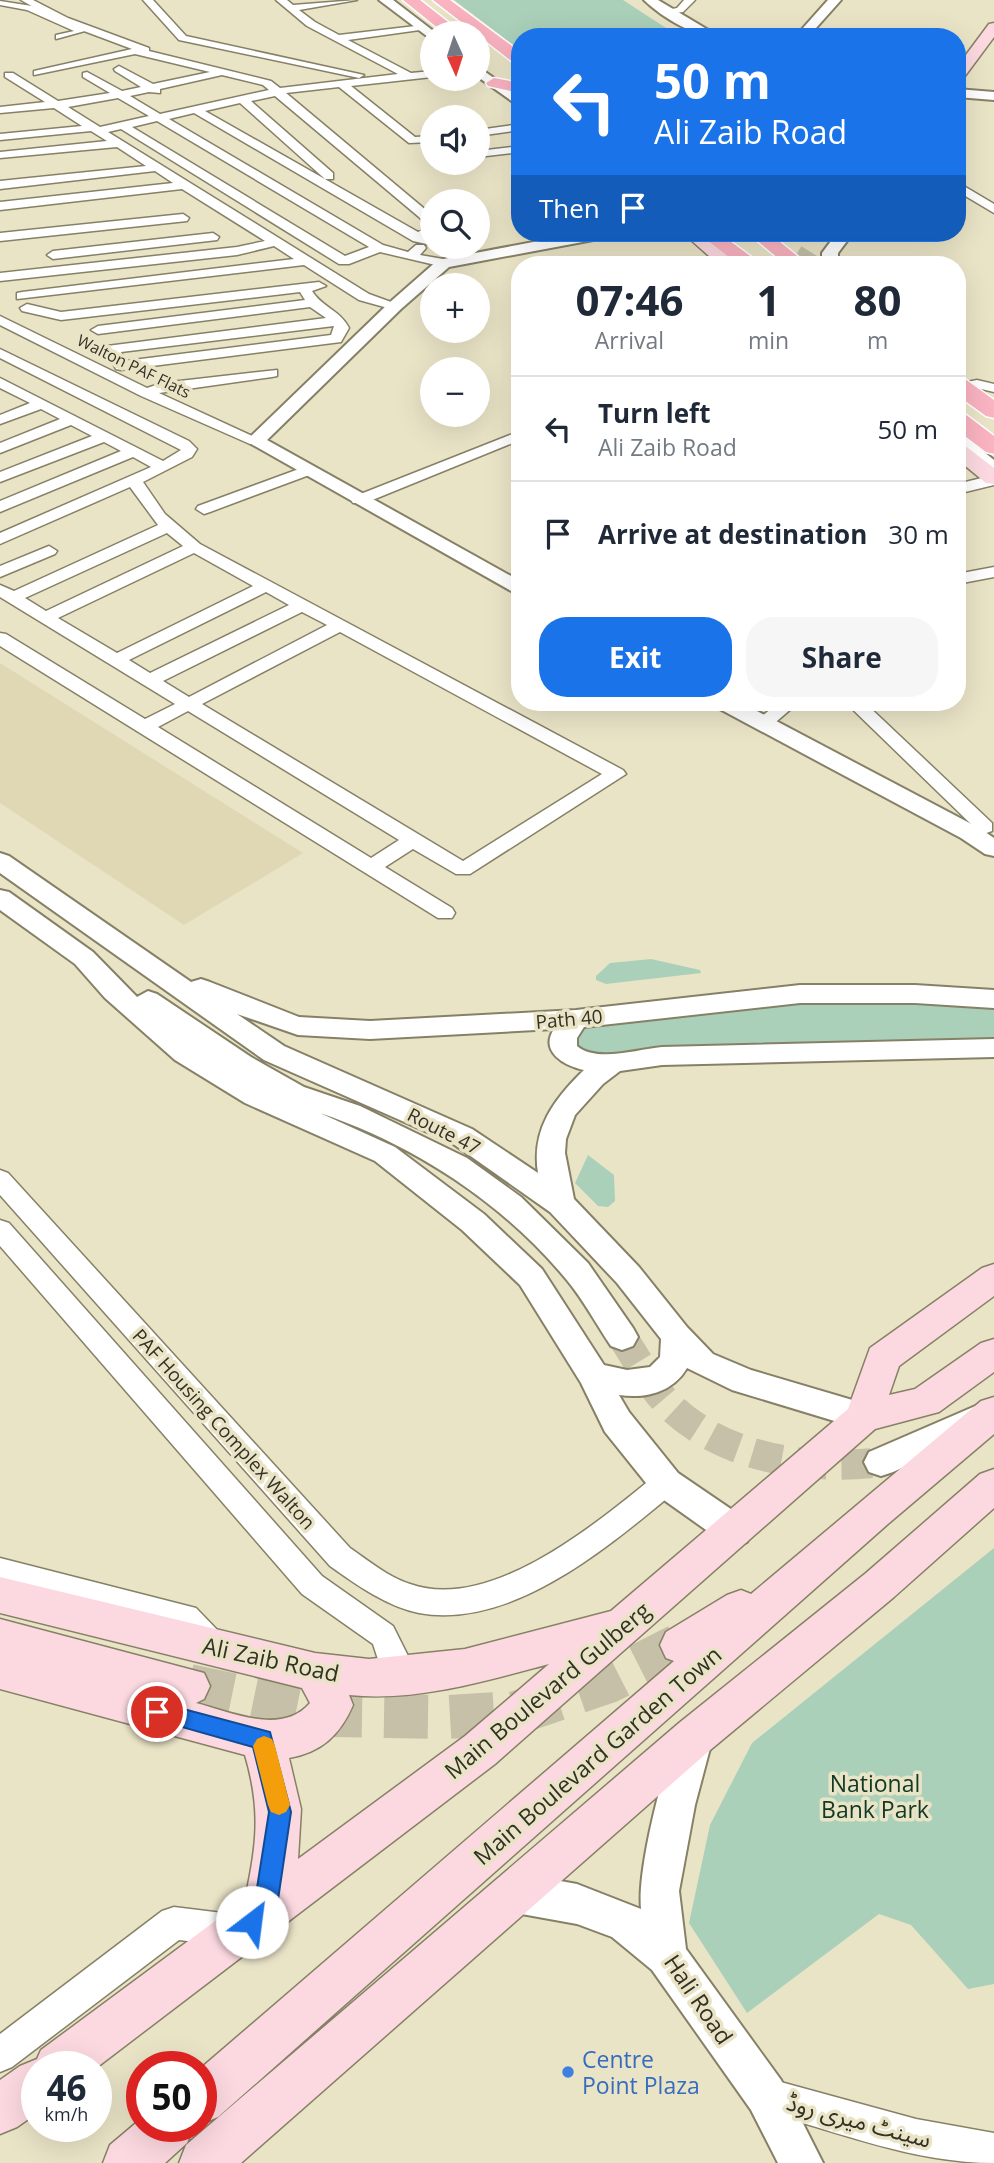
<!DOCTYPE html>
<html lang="en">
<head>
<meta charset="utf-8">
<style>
  body { margin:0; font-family:"Open Sans","Noto Sans Arabic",sans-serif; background:#f6f6f7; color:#1f2937; height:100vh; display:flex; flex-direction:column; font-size:26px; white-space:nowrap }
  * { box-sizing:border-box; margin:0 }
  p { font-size:23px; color:#747a83 }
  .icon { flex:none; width:38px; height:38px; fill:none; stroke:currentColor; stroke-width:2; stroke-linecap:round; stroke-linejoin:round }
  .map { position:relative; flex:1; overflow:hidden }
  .details { position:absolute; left:511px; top:256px; width:455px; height:455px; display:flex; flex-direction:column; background:#fff; border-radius:28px; box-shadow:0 7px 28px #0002 }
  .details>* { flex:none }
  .banner { position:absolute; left:511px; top:28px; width:455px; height:214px; border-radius:28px; box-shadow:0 7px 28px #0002; background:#1a73e8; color:#fff; overflow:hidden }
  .needle { width:46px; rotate:177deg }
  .fabs { position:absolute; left:420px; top:21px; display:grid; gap:14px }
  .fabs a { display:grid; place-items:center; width:70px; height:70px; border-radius:50%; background:#fff; box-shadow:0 7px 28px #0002; font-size:35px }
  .speed { position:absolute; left:21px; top:2051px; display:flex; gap:14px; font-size:35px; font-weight:700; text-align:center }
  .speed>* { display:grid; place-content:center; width:91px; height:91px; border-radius:50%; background:#fff; box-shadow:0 7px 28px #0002; line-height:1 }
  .speed small { font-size:18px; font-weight:400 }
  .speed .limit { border:10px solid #d22; background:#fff; color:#111 }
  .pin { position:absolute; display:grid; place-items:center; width:60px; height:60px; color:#fff; margin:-30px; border:4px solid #fff; border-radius:50%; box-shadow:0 2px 7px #0007 }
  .me { position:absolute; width:77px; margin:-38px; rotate:30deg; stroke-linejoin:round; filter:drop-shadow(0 0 5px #0008) }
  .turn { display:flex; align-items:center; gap:24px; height:147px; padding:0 28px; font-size:32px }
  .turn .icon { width:91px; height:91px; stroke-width:2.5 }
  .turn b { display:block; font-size:49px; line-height:60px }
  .then { display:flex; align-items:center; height:66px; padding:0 28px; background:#0003; gap:14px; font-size:26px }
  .eta { display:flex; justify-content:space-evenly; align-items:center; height:119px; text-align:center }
  .eta b { font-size:42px; font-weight:700; line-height:49px }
  .button { display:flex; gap:14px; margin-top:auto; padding:14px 28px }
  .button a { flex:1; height:80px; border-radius:28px; background:#1a73e8; color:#fff; font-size:28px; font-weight:700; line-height:80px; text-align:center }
  .button a+a { background:#f6f6f7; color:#1f2937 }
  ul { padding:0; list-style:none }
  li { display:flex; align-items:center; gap:21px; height:105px; padding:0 28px; border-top:2px solid #e0e1e3 }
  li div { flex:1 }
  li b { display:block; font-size:26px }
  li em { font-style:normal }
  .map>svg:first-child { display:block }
</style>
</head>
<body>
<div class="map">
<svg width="994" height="2163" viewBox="0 0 994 2163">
  <rect width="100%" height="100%" fill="#eae4c7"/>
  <path fill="#e0d7b4" d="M0 663 303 853 184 925 0 803Z"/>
  <path fill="#aad0b9" d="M454 0H623L680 37H520V50Z
    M651 959 700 970 701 973 606 984 596 980V976L610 963Z
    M994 999V1048L593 1063 563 1037 576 1019 694 1005Z
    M588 1155 614 1175 615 1201 608 1207 598 1206 575 1183Z
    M994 1548V1984L968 1989 911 1925 879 1914 747 2013 689 1923 710 1825 752 1743Z"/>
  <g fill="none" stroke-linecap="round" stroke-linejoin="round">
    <path stroke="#c5c0a7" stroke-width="18" stroke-dasharray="18 9" stroke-linecap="butt" d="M801 264 809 251"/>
    <path stroke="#c5c0a7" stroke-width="30" stroke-dasharray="30 15" stroke-linecap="butt" d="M622 1337C638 1360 651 1388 672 1408 726 1459 810 1471 881 1462"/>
    <path stroke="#c5c0a7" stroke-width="44" stroke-dasharray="44 22" stroke-linecap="butt" d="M189 1686 329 1715 448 1717 516 1713 609 1681 680 1645"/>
    <g stroke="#868066" stroke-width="3">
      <path id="pedestrian" d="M0 1 32 6 85 31 56 39V35L74 31 27 10 0 5Z"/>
    </g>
    <g stroke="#868066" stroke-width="3">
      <path id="minor" d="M21 0H33L68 18 149 48V51L271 81 280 88 398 74 307 26 276 0H287L293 5 357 0 299 10 315 22 339 35 424 25 425 27 420 30 348 40 411 73 432 71V77L351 86 415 137 432 136V142L409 143 339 87 286 93 427 211 432 217V234L427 237 432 240 431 245 413 241 194 113 169 119 383 245 408 252 416 245H424L426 248 420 255 449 260 450 263 444 267 380 252 349 264H339L121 129 108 132 369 294 402 306 395 310 359 300 304 265 17 299V293L22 292 294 259 274 246 237 255 0 281V273L237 247 265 241 182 189 0 210V202L173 183 155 171 0 189V181L146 166 117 147 0 158V152L107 141 91 131 0 140V134L82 126 54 108 0 113V107L45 102 5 77V73H13L58 101 110 93 83 77V73L87 72 122 91 141 87 115 71 114 69 119 66 153 84 210 72 135 54 34 75V71L132 49 60 22ZM222 75 263 85 269 90 160 114 130 96 149 92 160 93V89ZM275 96 419 217 422 220V230L418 232 205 111 240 103 325 179H333V173L251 101ZM118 98 149 116 100 127 68 107ZM157 121 369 247 345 256 132 127Z
        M143 0H153L186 36 364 75 359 78 179 40Z
        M684 0H695L683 12 667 14V10L677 8Z
        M520 124V130L478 136V130Z
        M520 146V152L478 157V151Z
        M957 182 994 204V213L957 191Z
        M183 214 189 218 187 221 0 241V233Z
        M213 233 219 237 217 240 53 259 47 255 53 251Z
        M319 282 326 286 312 291C322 307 341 311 349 328L341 342 121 370 116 369 105 349 107 346 326 318 310 307 98 334 91 330 98 326 305 300 300 292 61 320 22 311 20 308 27 304 61 312ZM334 326 331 335 125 361 121 352Z
        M0 316 147 388 162 383 277 370V376L272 377 159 393 263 441 260 444H250L141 396 0 325Z
        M0 349 189 441 197 449 192 457 143 482 165 514 200 544 623 770 626 774 470 874H456L413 849 385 867 452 908 455 913 452 918H438L0 646V633L6 634 145 719 175 704 0 597V585L14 591 158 525 130 487 0 544V533L151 467 133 457 0 512V501L121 451 104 442 0 482V472L92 436 71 425 0 453V443L60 419 41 409 0 424V415L30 403 0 388V378L163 461 181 450 0 358ZM167 533 183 546 46 611 25 598ZM194 553 253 586 117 653 58 618ZM266 592 289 605 150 673 129 660ZM302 612 327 625 189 697 163 681ZM340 632 602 774 463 861 202 704ZM188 711 399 840 371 858 158 727Z
        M977 380 994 384V392L977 388 957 390V384Z
        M520 431V440L365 503H353L351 500 353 497Z
        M307 466 315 471 312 474 210 512 204 514 196 509 198 506Z
        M994 475V485L957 494V484Z
        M49 546 57 551 55 554 0 577V566Z
        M994 567V577L957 584V574Z
        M779 702H799L770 727H756L754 723Z
        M845 702H864L992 823V831L970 839 963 837 960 833 972 825Z
        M0 1170 8 1173 350 1548C369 1561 388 1577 410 1584 491 1613 598 1522 656 1475L666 1471 676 1475 680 1483 676 1491C609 1546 512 1630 419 1613 386 1606 357 1585 330 1566L0 1195Z
        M0 1220 9 1223 322 1576 393 1626 410 1660 413 1677 409 1687 398 1691 387 1687 373 1644 302 1594 0 1246Z
        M0 1558 196 1608 224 1637 229 1646 224 1655 214 1659 204 1655 177 1628 0 1584Z
        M174 1907 239 1915 251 1919 255 1931 251 1943 239 1947 179 1940 12 2067 0 2072V2034L162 1911Z
        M766 2078 916 2119 994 2133V2163C916 2163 840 2133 766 2112L754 2107 749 2095 754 2083Z"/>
    </g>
    <g stroke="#868066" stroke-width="4">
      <path id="tertiary" d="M379 0H393L436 33H432V40Z
        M644 0H658L720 37C694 37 663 18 644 0Z
        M828 0H841L808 37H795Z
        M478 67 520 96V107L478 77Z
        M957 89 994 92V100L957 97Z
        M581 233H612L604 238 449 267 401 309 267 440 520 581V596L246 441 389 303 438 260Z
        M837 233H853L838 253V264H822V253Z
        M957 435 964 436 994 460V475L987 473 957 449Z
        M713 702H740L979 828 994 838V856L985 854 961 838 716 707Z
        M0 853 9 856 191 982 201 979 210 982 299 1017 370 1021 576 1010 800 985H915L994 990V1008L915 1003H800L584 1027 577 1038V1046C597 1063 638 1049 662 1047L994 1039V1057L662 1065 620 1071 603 1084 575 1115 566 1139 565 1153 574 1199 639 1267 687 1327 713 1354 751 1370 876 1407 880 1417 876 1427 864 1430 732 1390 687 1368C673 1392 646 1399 619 1395L629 1412 678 1473 747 1520 752 1531 747 1542 735 1546 723 1542 654 1493 605 1432 581 1383 520 1285 462 1230 375 1161 245 1103 175 1060 105 998 75 964 0 910V890L9 892 93 952 137 997 148 991 157 994 251 1057 304 1087 360 1106 467 1158 521 1197 588 1263 633 1328 638 1337 633 1346 622 1350 611 1346C596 1324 583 1299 566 1279 502 1202 414 1145 320 1113L395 1147 484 1214 542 1269 604 1365 627 1370 650 1367 660 1357 661 1339 617 1283 550 1212 452 1143 264 1060 0 873ZM237 1014 298 1035 370 1039 554 1029C539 1052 565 1066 584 1070 554 1099 531 1130 538 1173L472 1129 284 1046Z
        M994 1398V1426L893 1472 881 1476 869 1472 864 1462 869 1452Z
        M694 1719 707 1725 713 1737 695 1805 679 1891 686 1949 781 2080 823 2163H778L751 2110 652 1970 612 1937 577 1924 516 1913 502 1907 496 1893 502 1879 516 1873 577 1884 641 1909C637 1869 664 1763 681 1725Z"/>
    </g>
    <g stroke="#868066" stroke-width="3">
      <path id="secondary" d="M994 23V37L962 80 957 81V67L989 24Z
        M683 233H702L737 264H718Z
        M957 443 964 445 994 468V484L986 483 957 459Z
        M994 1264V1296L899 1366 889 1395 915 1389 981 1343 994 1339V1372L939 1412 875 1429 495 1764 96 2068 37 2067V2113L17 2127 0 2134V2080L20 2066 37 2059 41 2050 245 1899C257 1845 261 1809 245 1755L0 1689V1619L204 1673 210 1686 204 1699 196 1703C231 1712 282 1736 310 1703L302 1688 0 1613V1577L315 1653 369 1659 465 1649 611 1611 848 1409 870 1348 982 1268ZM549 1664 465 1736 298 1859 301 1809 289 1758C322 1752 340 1735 353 1705L349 1695C416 1702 485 1681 549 1664Z
        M994 1397V1434L889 1523 218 2117 201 2124V2068L674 1661 666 1658 660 1645 666 1632 727 1595 741 1590 751 1594 981 1401Z
        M994 1469V1508L894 1597 709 1751 241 2163H179L186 2145 679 1723 866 1573 980 1474Z
        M142 2118V2126H194L187 2143 165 2163H103L110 2145Z"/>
    </g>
    <g stroke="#fff" stroke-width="3">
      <path id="primary" d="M403 0H420L462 33H444Z
        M433 0H450L520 52V65L514 63Z
        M494 78 520 83V93L488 86 486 83Z
        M698 233H719L761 264H738Z
        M748 233H769L807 264H785Z
        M957 377 965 379 994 400V418L986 416 957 395Z
        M957 412 965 414 994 436V454L986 452 957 430Z"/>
    </g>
    <use href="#pedestrian" fill="#fff" fill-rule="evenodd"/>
    <use href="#minor" fill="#fff" fill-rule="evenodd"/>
    <use href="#tertiary" fill="#fff" fill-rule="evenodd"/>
    <use href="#secondary" fill="#fcd9e0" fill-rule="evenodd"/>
    <use href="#primary" fill="#fab3c0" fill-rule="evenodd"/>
  </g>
  <path fill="#1a73e8" stroke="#114b97" stroke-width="2" d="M157 1702 270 1732 291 1812 276 1913C272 1924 263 1929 252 1933L244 1930 241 1922 244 1914 254 1907 269 1812 253 1747 150 1718 147 1712 150 1705Z"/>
  <path fill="#f59e0b" d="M264 1736 272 1739 275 1746 290 1805 286 1812 279 1815 271 1812 268 1805 253 1746 257 1739Z"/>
  <circle fill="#3f7fe0" stroke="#eae4c7" stroke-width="2.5" cx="568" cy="2072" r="7"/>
  <g text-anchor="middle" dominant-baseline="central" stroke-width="7" stroke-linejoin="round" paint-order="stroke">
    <g font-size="16" fill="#333025" stroke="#eae4c7">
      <text transform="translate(134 366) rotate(26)">Walton PAF Flats</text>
    </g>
    <g font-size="19" fill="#333025" stroke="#eae4c7">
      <text transform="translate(569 1019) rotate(-5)">Path 40</text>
      <text transform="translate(444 1131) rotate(27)">Route 47</text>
      <text transform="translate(224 1429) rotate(48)">PAF Housing Complex Walton</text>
    </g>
    <g font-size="23" fill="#333025" stroke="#eae4c7">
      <text transform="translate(271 1659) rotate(12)">Ali Zaib Road</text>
      <text transform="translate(547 1690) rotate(-40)">Main Boulevard Gulberg</text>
      <text transform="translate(597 1755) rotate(-41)">Main Boulevard Garden Town</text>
      <text transform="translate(699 1999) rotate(56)">Hali Road</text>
      <text transform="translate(859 2120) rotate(15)">سینٹ میری روڈ</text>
    </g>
    <g font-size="23" fill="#123926" stroke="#eae4c7">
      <text x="875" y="1783">National<tspan x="875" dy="26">Bank Park</tspan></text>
    </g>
    <g font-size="23" fill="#366cbe" stroke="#eae4c7" text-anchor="start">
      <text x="582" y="2059">Centre<tspan x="582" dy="26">Point Plaza</tspan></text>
    </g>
  </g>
</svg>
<div class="fabs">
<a><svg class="needle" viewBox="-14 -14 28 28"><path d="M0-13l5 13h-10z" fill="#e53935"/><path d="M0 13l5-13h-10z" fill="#747a83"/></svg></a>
<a><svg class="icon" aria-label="sound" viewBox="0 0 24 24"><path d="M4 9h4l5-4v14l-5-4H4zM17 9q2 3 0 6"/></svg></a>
<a><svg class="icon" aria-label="search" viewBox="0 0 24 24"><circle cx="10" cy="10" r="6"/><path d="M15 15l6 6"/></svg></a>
<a>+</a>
<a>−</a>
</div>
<div class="speed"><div>46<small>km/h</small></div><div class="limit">50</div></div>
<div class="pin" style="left:157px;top:1712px;background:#d93025"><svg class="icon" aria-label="arrive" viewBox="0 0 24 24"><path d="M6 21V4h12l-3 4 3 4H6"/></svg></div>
<svg class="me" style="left:252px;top:1922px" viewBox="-20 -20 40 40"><circle r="19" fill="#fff"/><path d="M0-13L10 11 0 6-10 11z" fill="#1a73e8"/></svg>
<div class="banner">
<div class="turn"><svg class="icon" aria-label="left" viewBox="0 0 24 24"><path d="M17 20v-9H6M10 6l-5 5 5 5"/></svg><div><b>50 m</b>Ali Zaib Road</div></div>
<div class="then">Then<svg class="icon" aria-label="arrive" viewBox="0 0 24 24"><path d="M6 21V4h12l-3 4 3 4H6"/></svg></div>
</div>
<section class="details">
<div class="eta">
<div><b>07:46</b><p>Arrival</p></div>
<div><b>1</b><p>min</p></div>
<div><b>80</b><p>m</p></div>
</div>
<ul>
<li><svg class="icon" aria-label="left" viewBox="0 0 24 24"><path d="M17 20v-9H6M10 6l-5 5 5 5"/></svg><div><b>Turn left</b><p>Ali Zaib Road</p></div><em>50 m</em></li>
<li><svg class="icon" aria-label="arrive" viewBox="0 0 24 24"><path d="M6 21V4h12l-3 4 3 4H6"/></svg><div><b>Arrive at destination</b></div><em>30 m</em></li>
</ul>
<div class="button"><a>Exit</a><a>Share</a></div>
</section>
</div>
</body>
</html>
